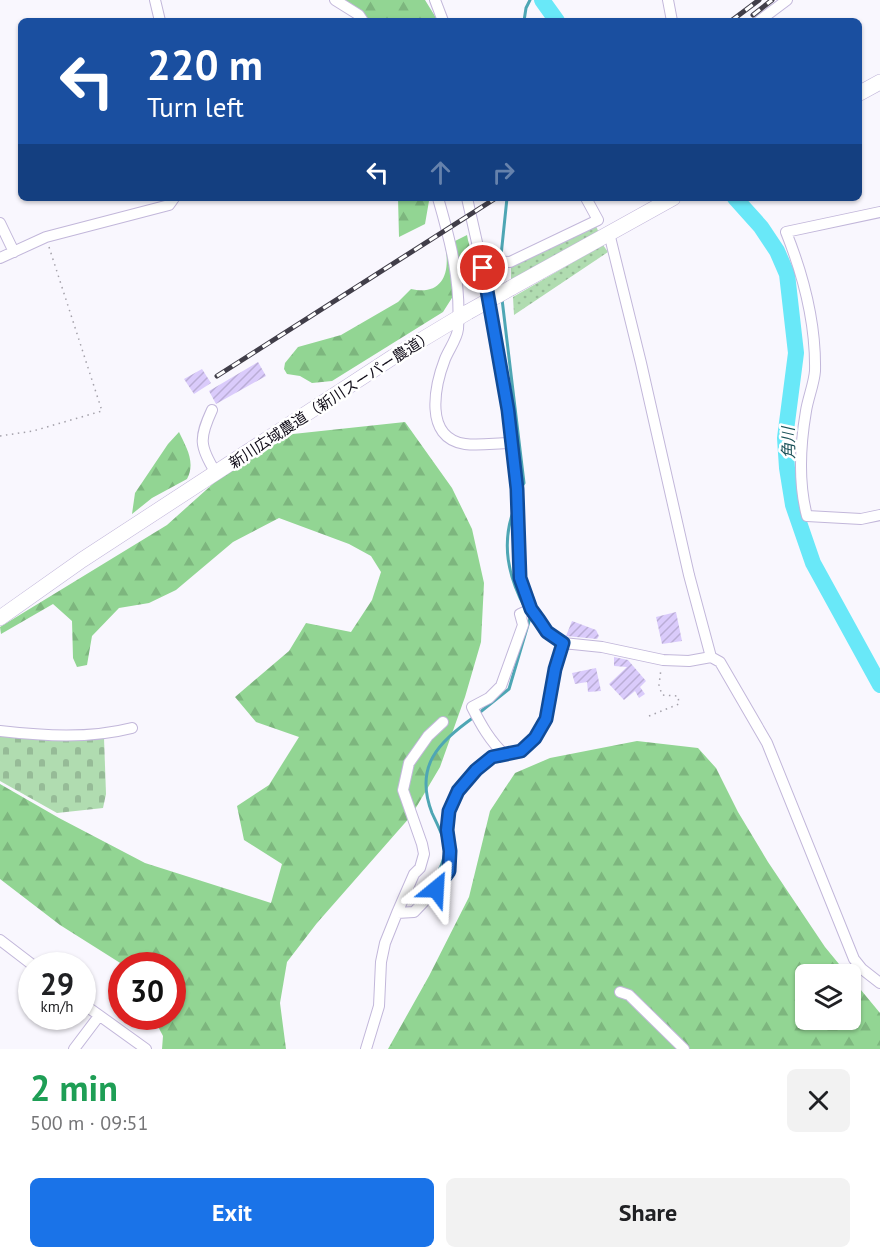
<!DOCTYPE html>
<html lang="en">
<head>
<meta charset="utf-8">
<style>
  body { margin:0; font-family:"PT Sans","Noto Sans JP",sans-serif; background:#f2f2f2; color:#202124; height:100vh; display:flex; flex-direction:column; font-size:22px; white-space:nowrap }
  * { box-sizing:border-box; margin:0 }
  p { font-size:20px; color:#757577 }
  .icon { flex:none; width:33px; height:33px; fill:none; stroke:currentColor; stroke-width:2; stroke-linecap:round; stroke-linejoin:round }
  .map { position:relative; height:1049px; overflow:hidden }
  .sheet { display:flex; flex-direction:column; background:#fff; flex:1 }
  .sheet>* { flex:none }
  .hud { position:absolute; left:18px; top:18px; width:844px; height:183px; border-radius:9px; box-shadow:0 2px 4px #0004; background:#1a4fa0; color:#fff; overflow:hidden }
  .tools { position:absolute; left:795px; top:964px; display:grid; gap:12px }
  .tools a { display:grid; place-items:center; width:66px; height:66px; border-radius:9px; background:#fff; box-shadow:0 2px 4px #0004; font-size:30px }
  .speed { position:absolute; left:18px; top:952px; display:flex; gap:12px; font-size:30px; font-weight:700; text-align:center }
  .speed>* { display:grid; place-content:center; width:78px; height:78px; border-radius:50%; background:#fff; box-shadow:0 2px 4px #0004; line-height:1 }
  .speed small { font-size:15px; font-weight:400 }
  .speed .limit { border:9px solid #d22; background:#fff; color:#111 }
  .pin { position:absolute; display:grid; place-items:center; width:51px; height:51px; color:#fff; margin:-26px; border:3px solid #fff; border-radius:50%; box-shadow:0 2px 6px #0007 }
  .me { position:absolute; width:66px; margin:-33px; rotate:27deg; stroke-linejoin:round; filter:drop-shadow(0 0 4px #0008) }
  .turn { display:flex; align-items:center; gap:21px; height:126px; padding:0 30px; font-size:27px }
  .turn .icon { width:78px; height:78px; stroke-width:2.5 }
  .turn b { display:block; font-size:42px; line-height:51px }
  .lanes { display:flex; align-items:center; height:57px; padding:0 30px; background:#0003; justify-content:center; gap:30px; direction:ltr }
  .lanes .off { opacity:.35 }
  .round { display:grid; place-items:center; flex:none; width:63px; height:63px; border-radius:9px; background:#f2f2f2 }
  .overview { display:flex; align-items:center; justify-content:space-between; height:102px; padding:0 30px }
  h1 { font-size:36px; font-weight:700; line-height:45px; color:#1e9e55 }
  .cta { display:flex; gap:12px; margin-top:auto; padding:12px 30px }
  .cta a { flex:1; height:69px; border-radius:9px; background:#1a73e8; color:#fff; font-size:24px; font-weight:700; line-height:69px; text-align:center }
  .cta a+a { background:#f2f2f2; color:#202124 }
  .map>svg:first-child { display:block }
</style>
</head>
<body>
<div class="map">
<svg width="880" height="1049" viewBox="0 0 880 1049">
  <defs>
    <pattern id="grass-dots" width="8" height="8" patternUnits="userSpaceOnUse" patternTransform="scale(1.5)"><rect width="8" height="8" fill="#b0dcb0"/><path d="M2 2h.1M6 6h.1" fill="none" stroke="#96bb97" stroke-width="1.8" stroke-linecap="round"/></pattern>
    <pattern id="forest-firs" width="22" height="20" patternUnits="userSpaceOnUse" patternTransform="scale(1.5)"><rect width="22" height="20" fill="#92d593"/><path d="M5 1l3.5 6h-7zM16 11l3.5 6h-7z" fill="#7db67e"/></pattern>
    <pattern id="cemetery-stones" width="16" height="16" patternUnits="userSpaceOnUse" patternTransform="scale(1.5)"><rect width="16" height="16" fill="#b0dcb0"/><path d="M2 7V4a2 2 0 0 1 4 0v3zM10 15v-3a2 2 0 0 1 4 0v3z" fill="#96bb97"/></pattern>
    <pattern id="building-hatch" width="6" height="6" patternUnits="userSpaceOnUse" patternTransform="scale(1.5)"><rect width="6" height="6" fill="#dacbfb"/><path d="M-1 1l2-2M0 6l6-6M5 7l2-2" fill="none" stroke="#baadd6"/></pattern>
  </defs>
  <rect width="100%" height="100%" fill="#f9f7fe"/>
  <path fill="url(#grass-dots)" d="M596 226 599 233 511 282V266Z
    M603 245 608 252 514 315 513 297Z"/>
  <path fill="url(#forest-firs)" d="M329 0H425L438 21H359Z
    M398 198H432L429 201 425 224 399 237Z
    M467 235C469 250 482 270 464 279L443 312 332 381 312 383 300 376 287 374 284 369 285 363 298 347 341 335 398 302 411 289C442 296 451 273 445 246Z
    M405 422 452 488 472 529 484 583 481 642 465 697 440 767 411 816 317 923 287 962 280 1003 286 1049H162L163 1036 153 1017H172V966H125L60 925 0 879V784L59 818 145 863 271 903 282 864 244 840 237 806 269 785 299 737 256 722 235 697 289 651 306 623 351 632 372 600 381 572 371 556 349 544 279 518 233 542 176 590 149 603 119 608 92 636 87 665 77 667 73 658 72 621 53 604 1 634 0 627 167 525 225 473 293 434Z
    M179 432C186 447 196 462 187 479L152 498 132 514 135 493 168 444Z
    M637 741 698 748 716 768 738 812 768 862 825 947 848 975H806V1020H850L851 978 880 1013V1049H388L429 976 469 897 490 811 515 773 550 758Z"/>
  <path fill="url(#cemetery-stones)" d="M0 735 104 738 106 794 103 808 57 813 0 781Z"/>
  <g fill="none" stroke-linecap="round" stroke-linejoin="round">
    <path stroke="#4ea6b4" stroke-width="3" d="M524 21 526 8 530 0
      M500 290 499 275 507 198
      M502 299 524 483 521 488
      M514 509C501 544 508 576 525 608
      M479 713 509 689 530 618 528 614
      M433 882C438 873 444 863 445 852 446 840 437 824 432 813 414 766 438 743 474 717"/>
    <path stroke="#69e8f8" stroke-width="16" d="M542 0 557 21
      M735 198 761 227 777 251 787 274 796 353 785 438 787 468 793 505 813 563 880 685"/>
  </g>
  <path fill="url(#building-hatch)" d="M258 362 266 376 216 404 209 391Z
    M202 369 211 383 194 394 184 379Z
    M676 612 682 641 662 644 656 617Z
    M572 621 596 630 599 636 597 639 566 636Z
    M614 657 628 660 646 681 640 687 645 694 639 698 635 691 624 700 609 684 627 667 614 666Z
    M596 668 601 691 588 692 587 682 575 684 572 673Z"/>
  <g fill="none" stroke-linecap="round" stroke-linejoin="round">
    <g stroke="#c2b7da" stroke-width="12">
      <path id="street" d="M155 0 160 21
        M335 0 359 15 363 21
        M435 0 443 21
        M668 0 672 21
        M759 21 787 0
        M438 198C451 243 461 282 458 329 457 339 449 349 445 359 435 385 423 438 465 444 480 446 496 443 511 443
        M467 198 483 269 508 410 517 489 520 578 531 609 547 632 563 643 602 647 663 660 689 661 711 657 720 662 767 743 854 959 862 969 880 983
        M880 212 786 232C804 277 816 323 815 371 814 384 808 398 806 411 800 446 798 482 807 516L861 519 880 515
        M0 223 14 252
        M609 233 641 363 689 575 711 657
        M0 258 46 237 169 205 174 198
        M481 261 510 262 598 220 586 198
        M212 410C199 438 199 446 216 473
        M0 731C44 736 89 739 132 728
        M505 755C490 741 481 725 472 707L489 698 501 686 523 625 520 614 531 609
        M397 913 414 874 420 868 424 854 422 844 403 790 409 763 428 736 443 722
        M0 940 34 966
        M620 992 629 995 684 1049
        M82 1003 146 1049
        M74 1049 99 1016
        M366 1049 379 1006 381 962 385 943 397 913 414 912 436 889 449 871 450 851 447 830 449 811 458 791 475 770 492 757 521 751 535 738 546 719 555 669 563 643"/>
    </g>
    <g stroke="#c2b7da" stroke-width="16">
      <path id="secondary" d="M860 93 880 82
        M511 288 673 198
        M0 618 82 560 393 357 468 312"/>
    </g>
    <path stroke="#a4a1aa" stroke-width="1.5" stroke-dasharray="1.5 4.5" stroke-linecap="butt" d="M0 436 33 431 102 411 49 247
      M649 716 679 704 678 696 662 695 659 685 661 669"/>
    <use href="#street" stroke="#fff" stroke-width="10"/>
    <use href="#secondary" stroke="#fff" stroke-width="15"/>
    <g stroke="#413e49" stroke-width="5">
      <path id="rail" d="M753 15 772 0
        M731 21 759 0
        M217 376 496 198"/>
    </g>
    <use href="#rail" stroke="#fff" stroke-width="3" stroke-dasharray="9" stroke-linecap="butt"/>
    <g stroke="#c2b7da" stroke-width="16" stroke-linecap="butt">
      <path id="secondary-bridge" d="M468 312 511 288"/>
    </g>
    <use href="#secondary-bridge" stroke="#fff" stroke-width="15"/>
  </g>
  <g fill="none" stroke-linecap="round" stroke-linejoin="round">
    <g stroke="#114b97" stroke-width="15">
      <path id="route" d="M436 889 449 871 450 851 447 830 449 811 458 791 476 770 492 757 521 751 535 738 546 719 555 669 563 643 547 632 539 620 531 609 520 578 517 489 508 410 483 268"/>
    </g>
    <use href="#route" stroke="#1a73e8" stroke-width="10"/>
  </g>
  <g text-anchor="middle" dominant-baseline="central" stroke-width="5" stroke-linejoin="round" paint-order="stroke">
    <g font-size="15" fill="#0f0b17" stroke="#fff">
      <text transform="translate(331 399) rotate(-33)">新川広域農道（新川スーパー農道）</text>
    </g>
    <g font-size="16" font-style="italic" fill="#1b5259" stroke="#fff">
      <text transform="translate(788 443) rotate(-91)">角川</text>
    </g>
  </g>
</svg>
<div class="tools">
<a><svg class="icon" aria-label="layers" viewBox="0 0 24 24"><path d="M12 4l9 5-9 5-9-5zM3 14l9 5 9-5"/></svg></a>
</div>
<div class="speed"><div>29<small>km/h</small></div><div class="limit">30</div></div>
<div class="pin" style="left:483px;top:268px;background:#d93025"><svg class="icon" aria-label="arrive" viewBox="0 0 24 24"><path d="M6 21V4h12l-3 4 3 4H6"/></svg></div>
<svg class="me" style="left:436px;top:889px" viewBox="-20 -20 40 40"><path d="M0-17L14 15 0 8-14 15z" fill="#1a73e8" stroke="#fff" stroke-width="4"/></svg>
<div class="hud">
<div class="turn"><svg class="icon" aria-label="left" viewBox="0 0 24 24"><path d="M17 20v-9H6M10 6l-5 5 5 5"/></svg><div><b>220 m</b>Turn left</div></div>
<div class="lanes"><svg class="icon" aria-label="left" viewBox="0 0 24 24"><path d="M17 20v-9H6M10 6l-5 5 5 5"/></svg><svg class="icon off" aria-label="ahead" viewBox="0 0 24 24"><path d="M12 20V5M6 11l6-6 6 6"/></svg><svg class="icon off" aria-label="right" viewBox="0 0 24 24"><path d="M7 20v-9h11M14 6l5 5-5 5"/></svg></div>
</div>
</div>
<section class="sheet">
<div class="overview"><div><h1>2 min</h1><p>500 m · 09:51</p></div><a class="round"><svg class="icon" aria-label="close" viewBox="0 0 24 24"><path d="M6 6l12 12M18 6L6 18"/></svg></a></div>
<div class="cta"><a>Exit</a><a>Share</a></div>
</section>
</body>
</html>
